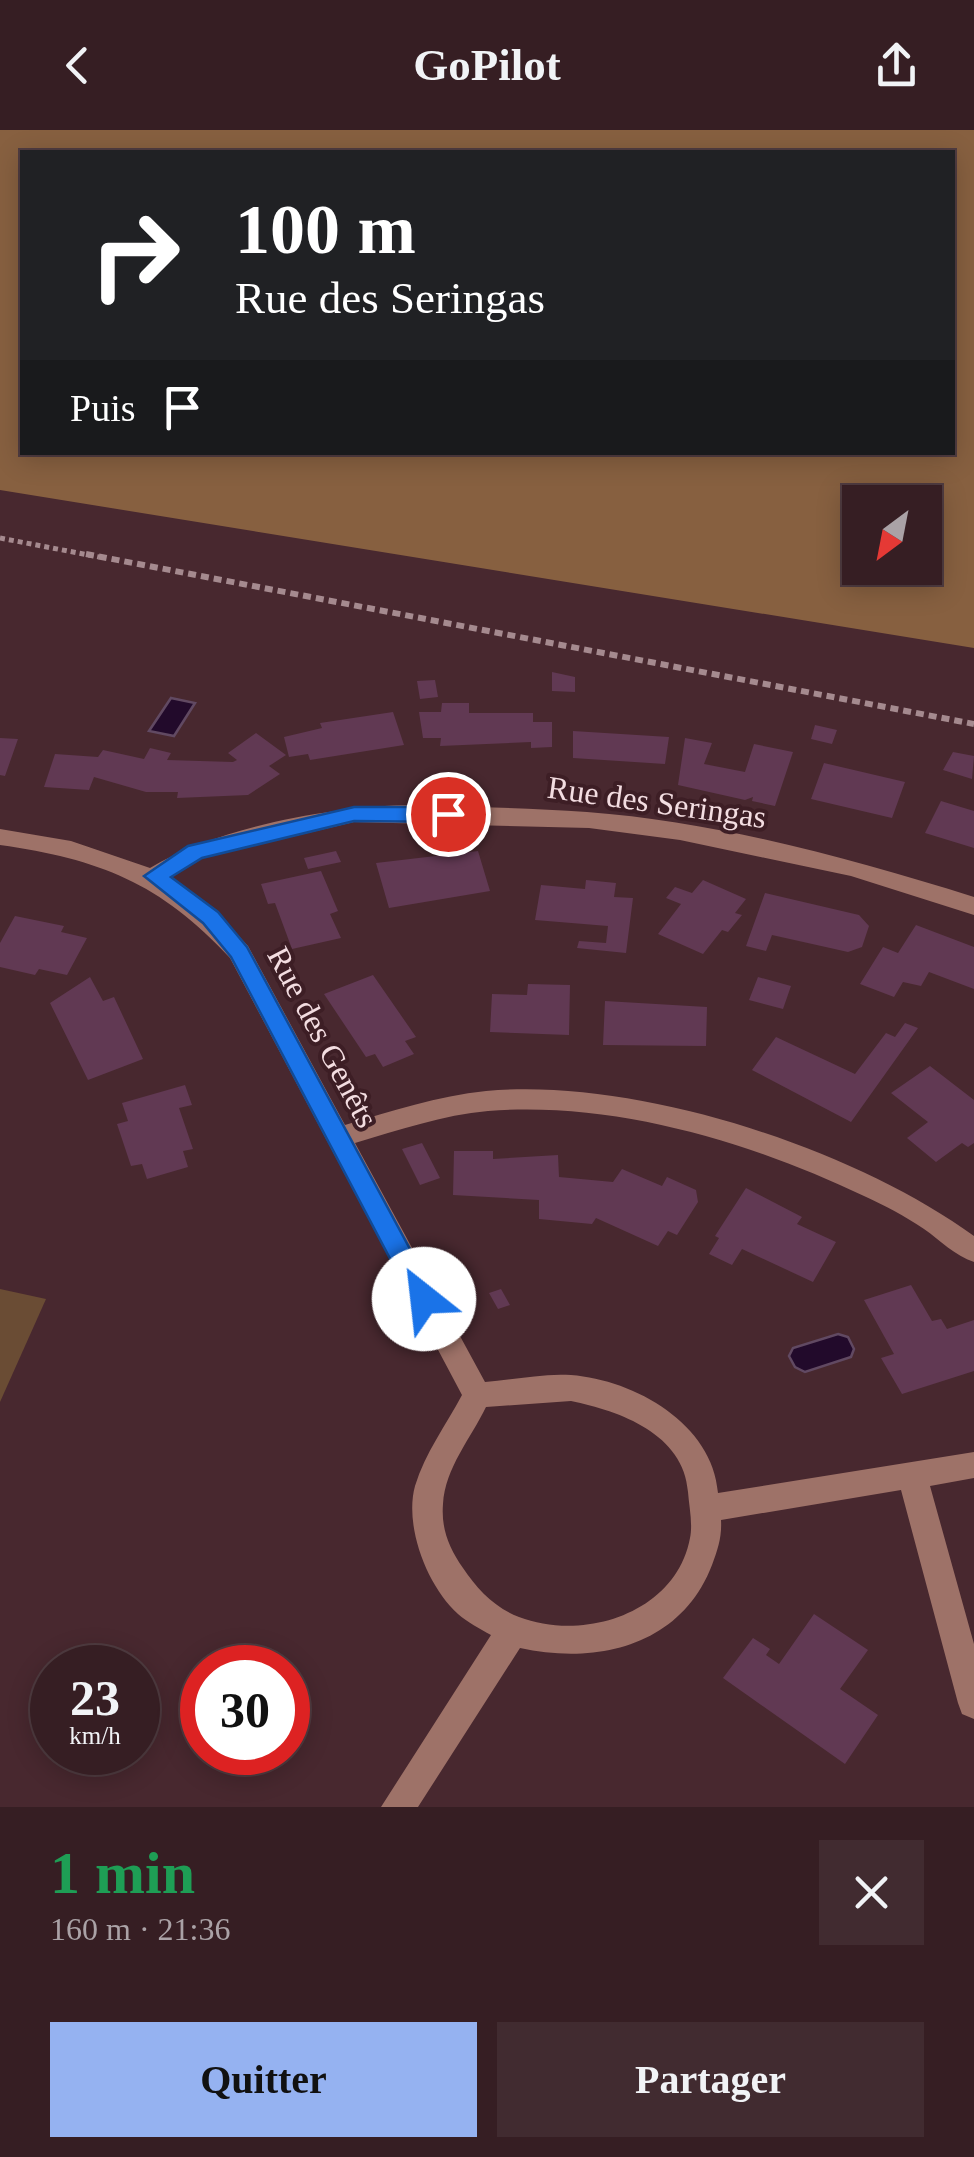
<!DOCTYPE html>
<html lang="fr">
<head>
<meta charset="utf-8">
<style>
  body { margin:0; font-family:"Times New Roman",serif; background:#412b30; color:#f1f3f6; height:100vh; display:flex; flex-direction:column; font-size:38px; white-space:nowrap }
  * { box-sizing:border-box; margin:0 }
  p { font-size:32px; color:#aaa2a6 }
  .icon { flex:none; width:55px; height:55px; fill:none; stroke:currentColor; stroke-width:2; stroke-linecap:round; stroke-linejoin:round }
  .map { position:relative; height:1677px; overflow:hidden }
  .sheet { display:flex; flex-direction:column; background:#361e23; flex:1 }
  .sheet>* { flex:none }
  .top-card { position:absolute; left:20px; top:20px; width:935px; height:305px; border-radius:0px; box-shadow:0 5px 25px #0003,0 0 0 2px #503c41; background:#202124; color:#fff; overflow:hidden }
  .needle { width:65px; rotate:212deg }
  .buttons { position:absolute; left:842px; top:355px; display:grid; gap:20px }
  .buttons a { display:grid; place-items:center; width:100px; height:100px; border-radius:0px; background:#361e23; box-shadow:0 5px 25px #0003,0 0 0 2px #503c41; font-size:50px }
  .speed { position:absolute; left:30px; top:1515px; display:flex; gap:20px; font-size:50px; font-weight:700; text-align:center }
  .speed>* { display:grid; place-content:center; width:130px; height:130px; border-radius:50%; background:#361e23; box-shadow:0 5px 25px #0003,0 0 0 2px #503c41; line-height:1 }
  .speed small { font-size:25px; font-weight:400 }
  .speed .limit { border:15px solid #d22; background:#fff; color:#111 }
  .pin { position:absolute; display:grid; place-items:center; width:85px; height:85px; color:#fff; margin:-42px; border:5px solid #fff; border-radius:50%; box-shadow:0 2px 10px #0007 }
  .me { position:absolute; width:110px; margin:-55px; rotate:331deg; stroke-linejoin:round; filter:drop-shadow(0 0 8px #0008) }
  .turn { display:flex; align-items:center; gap:35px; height:210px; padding:0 50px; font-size:45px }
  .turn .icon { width:130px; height:130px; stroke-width:2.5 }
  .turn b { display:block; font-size:70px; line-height:85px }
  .then { display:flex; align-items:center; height:95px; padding:0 50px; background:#0003; gap:20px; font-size:38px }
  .round { display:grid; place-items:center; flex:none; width:105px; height:105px; border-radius:0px; background:#412b30 }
  .headline { display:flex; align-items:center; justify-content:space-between; height:170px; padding:0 50px }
  h1 { font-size:60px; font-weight:800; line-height:75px; color:#1e9e55 }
  .button { display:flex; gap:20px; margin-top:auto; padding:20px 50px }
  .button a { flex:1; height:115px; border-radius:0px; background:#95b2f1; color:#111; font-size:40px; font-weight:800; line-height:115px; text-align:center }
  .button a+a { background:#412b30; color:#f1f3f6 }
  header { display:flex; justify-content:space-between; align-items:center; height:130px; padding:0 50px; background:#361e23; font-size:45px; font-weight:800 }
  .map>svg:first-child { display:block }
</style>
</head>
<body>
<header><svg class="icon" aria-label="back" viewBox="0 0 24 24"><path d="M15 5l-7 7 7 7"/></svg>GoPilot<svg class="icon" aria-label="share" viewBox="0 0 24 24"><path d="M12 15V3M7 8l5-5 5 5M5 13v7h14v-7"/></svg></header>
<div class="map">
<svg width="974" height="1677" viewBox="0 0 974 1677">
  <rect width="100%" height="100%" fill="#48282f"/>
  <path fill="#6a4c34" d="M0 1159 46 1169 0 1272Z"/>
  <path fill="#876040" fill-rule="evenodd" d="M0 0H974V518L0 360ZM22 22H952V322H22ZM860 372H925V438H860Z"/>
  <path fill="#220a2b" stroke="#614962" stroke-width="2.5" d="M171 568 195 573 174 606 149 601Z
    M838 1204 848 1207 854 1219 851 1227 805 1242 795 1237 789 1226 793 1218Z"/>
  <path fill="#613953" d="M552 542 575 547V562L552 561Z
    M435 550 438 567 420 569 417 551Z
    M442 573H469V583H533V592H552V617L531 618V612L440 616 441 608H423L419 582H441Z
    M393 582 404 615 310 630 308 624 289 627 284 607 322 598 320 593Z
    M815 595 837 600 832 614 811 609Z
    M573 601 669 607 665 634 573 628Z
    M256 603 286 625 269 636 280 644 248 665 177 668 178 662H146L94 647 89 660 44 657 55 624 98 627 103 620 144 629 150 618 171 623 167 630 233 632 237 630 228 623Z
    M0 608 18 609 5 646 0 645Z
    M685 608 712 613 704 634 745 642 754 614 793 622 775 676 752 671 753 667 745 670 678 655Z
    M953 622 974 626 972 649 943 640Z
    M824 633 905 652 892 688 811 669Z
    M941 671 974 681V718L925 703Z
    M336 721 341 732 308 739 304 728Z
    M478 721 490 761 389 778 376 733Z
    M321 741 338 781 330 784 341 808 292 819 275 773 268 774 261 754Z
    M586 750 616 753 614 767 633 768 626 823 577 818 579 811 606 813 608 796 535 790 541 755 585 759Z
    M703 750 746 769 735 783 742 785 728 802 722 800 703 824 658 804 681 774 666 768 675 757 692 763Z
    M765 763 859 785 869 796 862 817 848 822 772 805 766 821 746 816Z
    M15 786 64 796 61 802 87 808 67 845 39 839 35 845 0 837V813Z
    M916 795 974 817V859L929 842 921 856 903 852 894 867 860 854 883 817 898 823Z
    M373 845 416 907 405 911 414 924 383 937 375 924 366 927 324 864Z
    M90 847 103 871 114 867 143 929 88 950 50 873Z
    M758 847 791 856 783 879 749 870Z
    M528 854 570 855 569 905 490 902 492 864 527 865Z
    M605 871 707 877 706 916 603 915Z
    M905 893 918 898 851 992 752 940 776 907 855 944 886 903 895 907Z
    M930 936 974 970V1013L968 1017 962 1013 936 1032 907 1008 928 992 891 963Z
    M185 955 192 975 179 978 193 1019 183 1021 188 1037 147 1049 142 1034 131 1036 117 994 128 991 122 973Z
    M422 1013 440 1048 420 1055 402 1019Z
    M454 1021H493V1029L558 1025 559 1047 613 1052 622 1039 662 1056 667 1047 696 1060 698 1072 677 1105 668 1101 658 1116 596 1088 592 1094 539 1089V1070L453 1065Z
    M746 1058 802 1087 797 1094 836 1112 813 1152 742 1119 732 1135 709 1124 719 1108 715 1106Z
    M911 1155 932 1191 941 1189 947 1199 974 1190V1241L902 1264 881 1228 894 1224 864 1170Z
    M501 1159 510 1175 498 1179 489 1163Z
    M814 1484 868 1520 840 1559 878 1585 845 1634 723 1548 753 1508 770 1519 766 1525 779 1534Z"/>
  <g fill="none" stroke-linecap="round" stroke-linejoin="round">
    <path stroke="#a58a8f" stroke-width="5" stroke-dasharray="5 4" stroke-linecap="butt" d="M0 408 99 427"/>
    <path stroke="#a58a8f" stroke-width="6" stroke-dasharray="8 5" stroke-linecap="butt" d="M86 424 974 594"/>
    <path fill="#9e7268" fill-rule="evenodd" d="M412 675C470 677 529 678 587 682 719 692 849 728 974 767V785L851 746 680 710 589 698 354 692 202 728 170 748 222 788 248 816 345 995C391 981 438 966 486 961 636 947 853 1018 974 1106V1132C955 1126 940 1110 924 1099 905 1086 884 1075 864 1066 751 1012 614 971 488 981 443 985 399 1000 355 1013L485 1252C513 1250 543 1243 571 1245 635 1250 713 1294 718 1363L974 1322V1348L930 1356 974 1514V1589L962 1584 958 1573 901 1360 721 1390C722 1407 718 1419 712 1435 681 1516 597 1535 520 1518L418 1677H381L491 1505C480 1499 467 1492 458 1484 427 1456 404 1396 415 1356 425 1323 446 1295 462 1265L230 828C161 753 99 729 0 715V699L71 711 150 738C219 697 332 676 412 675ZM571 1271C620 1281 684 1304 688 1362 689 1376 693 1394 690 1408 676 1483 584 1512 519 1487 495 1478 477 1459 463 1438 449 1418 441 1399 443 1374 445 1338 471 1308 486 1277Z"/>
  </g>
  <path fill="#1a73e8" stroke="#114b97" stroke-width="2.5" d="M354 677H448L458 684 448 692 354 691 202 728 171 747 218 782 247 817 437 1169 424 1180 415 1176 231 827 203 793 144 746 188 716Z"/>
  <g text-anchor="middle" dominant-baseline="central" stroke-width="8" stroke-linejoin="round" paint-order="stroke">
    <g font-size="32" fill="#f3dde1" stroke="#3d1e25">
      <text transform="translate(657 672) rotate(8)">Rue des Seringas</text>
      <text transform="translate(323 907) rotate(62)">Rue des Genêts</text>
    </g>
  </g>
</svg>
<div class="buttons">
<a><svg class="needle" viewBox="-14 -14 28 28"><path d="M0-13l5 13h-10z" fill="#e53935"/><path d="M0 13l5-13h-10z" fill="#aaa2a6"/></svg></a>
</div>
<div class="speed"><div>23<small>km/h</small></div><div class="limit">30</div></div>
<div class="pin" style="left:448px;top:684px;background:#d93025"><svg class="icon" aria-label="arrive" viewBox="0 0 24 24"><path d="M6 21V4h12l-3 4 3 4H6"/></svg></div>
<svg class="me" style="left:424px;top:1169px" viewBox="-20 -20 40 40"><circle r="19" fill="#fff"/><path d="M0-13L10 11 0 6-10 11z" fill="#1a73e8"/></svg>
<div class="top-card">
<div class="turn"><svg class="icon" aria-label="right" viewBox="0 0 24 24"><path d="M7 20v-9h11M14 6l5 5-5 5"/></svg><div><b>100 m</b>Rue des Seringas</div></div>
<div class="then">Puis<svg class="icon" aria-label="arrive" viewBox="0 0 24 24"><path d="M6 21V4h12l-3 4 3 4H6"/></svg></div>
</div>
</div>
<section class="sheet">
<div class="headline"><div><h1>1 min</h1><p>160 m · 21:36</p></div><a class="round"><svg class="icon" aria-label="close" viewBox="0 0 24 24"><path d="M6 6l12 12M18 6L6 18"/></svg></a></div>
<div class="button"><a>Quitter</a><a>Partager</a></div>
</section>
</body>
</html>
